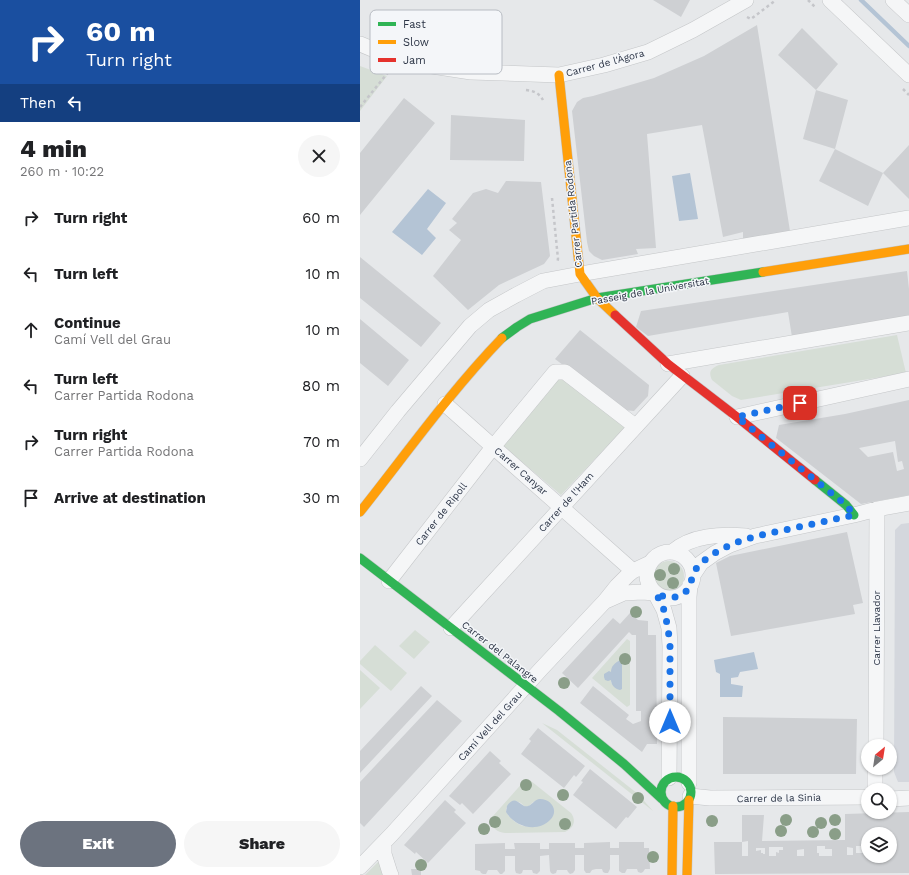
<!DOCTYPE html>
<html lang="en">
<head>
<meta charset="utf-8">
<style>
  body { margin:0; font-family:"Work Sans",sans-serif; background:#f6f6f6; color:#202124; height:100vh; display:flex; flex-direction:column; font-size:15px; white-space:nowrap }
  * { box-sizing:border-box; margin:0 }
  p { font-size:13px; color:#757577 }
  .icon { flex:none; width:22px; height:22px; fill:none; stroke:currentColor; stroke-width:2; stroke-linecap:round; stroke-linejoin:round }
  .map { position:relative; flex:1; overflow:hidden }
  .details { display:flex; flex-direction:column; background:#fff; width:360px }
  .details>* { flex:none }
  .top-card { background:#1a4fa0; color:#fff; overflow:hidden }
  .needle { width:26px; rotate:30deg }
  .fabs { position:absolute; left:501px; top:739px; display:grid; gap:8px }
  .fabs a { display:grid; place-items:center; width:36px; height:36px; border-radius:50%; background:#fff; box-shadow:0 1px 3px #0004; font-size:20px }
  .pin { position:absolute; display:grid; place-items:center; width:34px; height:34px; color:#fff; margin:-17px; border-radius:8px; box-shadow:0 2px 6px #0006 }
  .me { position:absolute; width:44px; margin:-22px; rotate:0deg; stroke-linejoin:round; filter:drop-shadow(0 0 3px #0008) }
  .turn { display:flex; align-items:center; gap:14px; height:84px; padding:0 20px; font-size:18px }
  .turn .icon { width:52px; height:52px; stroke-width:2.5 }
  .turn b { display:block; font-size:28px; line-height:34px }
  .then { display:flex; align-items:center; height:38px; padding:0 20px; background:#0003; gap:8px; font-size:15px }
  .round { display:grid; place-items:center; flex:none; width:42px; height:42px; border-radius:21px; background:#f6f6f6 }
  .summary { display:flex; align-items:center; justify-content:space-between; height:68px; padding:0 20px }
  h1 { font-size:24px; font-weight:800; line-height:30px }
  .action { display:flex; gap:8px; margin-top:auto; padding:8px 20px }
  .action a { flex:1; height:46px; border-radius:24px; background:#6c737f; color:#fff; font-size:16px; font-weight:800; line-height:46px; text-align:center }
  .action a+a { background:#f6f6f6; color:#202124 }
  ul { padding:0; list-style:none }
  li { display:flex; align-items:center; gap:12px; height:56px; padding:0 20px }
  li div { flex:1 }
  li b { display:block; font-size:15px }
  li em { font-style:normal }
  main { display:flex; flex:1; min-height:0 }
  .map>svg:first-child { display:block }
</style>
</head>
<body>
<main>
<section class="details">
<div class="top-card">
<div class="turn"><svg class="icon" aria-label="right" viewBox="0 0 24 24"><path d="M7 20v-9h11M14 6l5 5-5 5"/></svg><div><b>60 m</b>Turn right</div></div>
<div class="then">Then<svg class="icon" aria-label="left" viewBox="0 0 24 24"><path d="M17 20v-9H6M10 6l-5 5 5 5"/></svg></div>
</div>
<div class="summary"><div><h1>4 min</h1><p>260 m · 10:22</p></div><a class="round"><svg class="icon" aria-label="close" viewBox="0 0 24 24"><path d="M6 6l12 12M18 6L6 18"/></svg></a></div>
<ul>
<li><svg class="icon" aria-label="right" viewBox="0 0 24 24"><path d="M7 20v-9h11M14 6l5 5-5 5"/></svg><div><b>Turn right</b></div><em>60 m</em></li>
<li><svg class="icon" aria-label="left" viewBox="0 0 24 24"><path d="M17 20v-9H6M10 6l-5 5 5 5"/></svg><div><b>Turn left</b></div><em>10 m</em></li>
<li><svg class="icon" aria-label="ahead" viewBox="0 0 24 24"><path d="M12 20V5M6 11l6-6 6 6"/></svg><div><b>Continue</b><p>Camí Vell del Grau</p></div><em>10 m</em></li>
<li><svg class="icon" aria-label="left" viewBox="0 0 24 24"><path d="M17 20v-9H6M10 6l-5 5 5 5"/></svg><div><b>Turn left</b><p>Carrer Partida Rodona</p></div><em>80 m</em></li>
<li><svg class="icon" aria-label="right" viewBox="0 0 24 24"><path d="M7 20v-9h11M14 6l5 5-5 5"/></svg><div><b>Turn right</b><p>Carrer Partida Rodona</p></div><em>70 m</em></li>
<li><svg class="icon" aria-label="arrive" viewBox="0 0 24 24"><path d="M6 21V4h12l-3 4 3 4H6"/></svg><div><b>Arrive at destination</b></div><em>30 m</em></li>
</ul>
<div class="action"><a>Exit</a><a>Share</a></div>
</section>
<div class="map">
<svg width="549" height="875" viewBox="0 0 549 875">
  <rect width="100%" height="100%" fill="#e6e8ea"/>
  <path fill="#d4d7dd" d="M549 523V782H538L534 772 535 530 541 524Z"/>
  <path fill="#d6ded6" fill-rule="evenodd" d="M0 66 27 76 0 111Z
    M537 335 546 373 381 400 372 396 352 380C348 372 351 368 359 365Z
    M205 376 267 425 201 495 142 445 196 379Z
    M294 576a15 15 0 1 1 30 0a15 15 0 1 1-30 0Z
    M55 630 70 642 54 659 39 646Z
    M267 639 270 641V705L267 707 232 678ZM262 663V689L251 683V672Z
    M15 645 47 673 31 691 0 664V661Z
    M0 670 20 688 0 709Z
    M182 723 197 730 278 794 293 811Z
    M165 780H168L171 781 211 813C217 821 213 829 205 832L145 833C135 832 129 825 133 816ZM156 801 161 803 165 807C170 807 171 803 175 801L186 823C174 828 161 829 152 819 148 816 146 813 146 808Z
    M18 862H19L25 875H5Z"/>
  <path fill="#b4c4d5" d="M330 173 338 219 319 221 312 176Z
    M68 189 86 203 67 229 76 238 62 255 32 232Z
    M394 652 398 669 380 672 378 677 371 678V684L383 686 382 697H360V674L356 672 354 660Z
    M260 660 262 661V689L260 690C255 689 251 685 251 680L248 681 245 680 244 677V674L249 671 251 672C251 666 255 663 260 660Z
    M179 799C190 798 200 810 190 820 177 833 155 827 146 812L147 806C156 792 161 809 168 806 172 805 173 801 179 799Z"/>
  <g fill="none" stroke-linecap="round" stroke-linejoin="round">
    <path stroke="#b4c4d5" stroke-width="4.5" d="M501 0 549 46"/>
  </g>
  <path fill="#ced0d3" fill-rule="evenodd" d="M293 0H330L321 17Z
    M397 25 430 231 383 239V232L363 237 342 125 287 134 296 248 276 249 278 254 242 260 234 256 229 251 227 242 212 111 217 102 223 98 233 96 294 78 344 56Z
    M442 28 478 64 456 90 418 55Z
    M456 90 488 100 475 149 443 139Z
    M44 98 75 123 0 215V153Z
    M91 115 165 120 164 161 90 160Z
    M549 145V199L523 173Z
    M475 149 523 173 508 206 459 181Z
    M146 181 181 182 190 256 184 264 139 285 108 310 73 276 101 240 89 230 97 223 92 219 113 193 126 189 138 193Z
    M0 257 81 323 61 347 0 298Z
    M547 271 549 289V317L432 337 428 312 288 336 276 327 281 311Z
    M0 319 49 360 28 386 0 363Z
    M220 330 289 385 288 396 274 411 263 410 195 359Z
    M549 400V495L501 504 416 438 419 425 485 414ZM535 441 538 462 542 461 544 469 537 471 533 452 508 457 499 448Z
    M487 532 503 603 493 605 495 614 371 636 356 563 370 556Z
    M270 613 278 620 288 621V635H296L297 744H287L282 752 220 703 233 686 269 715 266 719 273 724 281 721V711H276V635H272L269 632 218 688 202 673 253 618 260 624Z
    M61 686 72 696 0 773V751Z
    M77 700 102 721 4 827 0 823V782Z
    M363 717 497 719 496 774H363Z
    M178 728 225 766 216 777 214 775 204 788 161 754 171 741 169 739Z
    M130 751 141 761 139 763 151 774 113 814 102 803 100 805 89 796Z
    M230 769 277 807 268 818 266 817 256 829 213 795 223 782 221 781Z
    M85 800 96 810 94 812 106 823 68 863 56 852 55 854 44 845Z
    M549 812V873L355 874 354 842H382V815H404L402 841 485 840V814ZM508 834H530V856H508ZM388 841V856H382V842ZM457 846H465V849H472V856H459V853H457ZM496 846H504V853H496ZM409 847H423V850H419V853L416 852V856H409ZM487 847 493 848V855H487ZM396 848H405V854H403V853H401V850L396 851ZM444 849V856H437V850Z
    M250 842V848H259V842H284V848H289L290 869H285L283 872 281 873 278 872 277 869H267L265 873H262L259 871V855H250V869L248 873H245L243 872 242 869H236L232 870 230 873H226L224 870V855H215V870L213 873 210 874 208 872 207 870H197L196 873 193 874 191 873 190 871 189 855 180 856V871L177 874 173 873 172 870H163L162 873 160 874 156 873 155 870V856H145V871L142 874H140L137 870H128L126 874H123L121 873 120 871 115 870V844L145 843V849H155L154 843H180V849H189V843H215V848H224V843Z
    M51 869H61V875H52Z"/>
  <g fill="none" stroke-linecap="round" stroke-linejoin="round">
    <g stroke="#c4c6c8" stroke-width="16">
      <path id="street" d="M470 0 549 75
        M533 0 549 15
        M0 44 17 51 59 64 111 72 199 75 244 65 288 52 333 30 386 0
        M308 364 549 323
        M85 404 273 571
        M377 417 549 379
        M0 459 38 411 110 326 129 310 156 295 183 281 220 274 549 218
        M312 552C332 535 360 534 386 536
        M287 575a23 23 0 1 1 46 0a23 23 0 1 1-46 0Z
        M333 575 341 563 355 553 370 545 395 536 494 515 517 509 549 503
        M29 581 133 447 195 372H205L275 426
        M295 593 304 610 309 628 310 646 309 778
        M246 601 264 593 282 592 295 593
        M91 628 322 376
        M516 746 517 509
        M329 783V597L330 585
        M515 790V768
        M330 796 350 798 508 797
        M530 799 549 798
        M24 843V854L30 873 31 875
        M0 867 32 834 181 669 245 601 257 586 268 575 273 571 290 563"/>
    </g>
    <g stroke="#c4c6c8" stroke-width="10">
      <path id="fast" d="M142 338 157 327 170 319 237 298 403 272
        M455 480 486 505 494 515
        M0 558 199 711 264 764 302 799
        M301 792a15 15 0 1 1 30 0a15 15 0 1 1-30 0Z"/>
    </g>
    <g stroke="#c4c6c8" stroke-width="10">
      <path id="slow" d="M199 75 220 274 237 298 255 315
        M403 272 549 249
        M0 512C46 454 90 392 142 338
        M312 875 313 806
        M327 875 329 800"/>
    </g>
    <g stroke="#c4c6c8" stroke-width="10">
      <path id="jam" d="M255 315 308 364 377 417 455 480"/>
    </g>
    <path stroke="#c5c6ca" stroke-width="2.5" stroke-dasharray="3 3" stroke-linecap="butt" d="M448 0 456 8
      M387 17 391 19 416 0
      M543 89 549 95
      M166 90C174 91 179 93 183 100
      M0 107 30 70
      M192 198 198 259 197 263"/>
    <use href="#street" stroke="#f5f6f7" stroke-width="15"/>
    <use href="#fast" stroke="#30b455" stroke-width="9"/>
    <use href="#slow" stroke="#ff9f0a" stroke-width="9"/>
    <use href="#jam" stroke="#e5322d" stroke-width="9"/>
  </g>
  <g fill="#8a9e88">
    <circle cx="314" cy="569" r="6"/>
    <circle cx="300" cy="575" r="6"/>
    <circle cx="313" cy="583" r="6"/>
    <circle cx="276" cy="612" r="6"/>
    <circle cx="265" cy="659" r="6"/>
    <circle cx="204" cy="683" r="6"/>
    <circle cx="166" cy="785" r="6"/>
    <circle cx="203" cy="795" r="6"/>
    <circle cx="278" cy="798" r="6"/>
    <circle cx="426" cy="820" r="6"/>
    <circle cx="475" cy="820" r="6"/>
    <circle cx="352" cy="821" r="6"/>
    <circle cx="135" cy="822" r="6"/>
    <circle cx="461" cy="823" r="6"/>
    <circle cx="205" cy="824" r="6"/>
    <circle cx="124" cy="829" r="6"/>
    <circle cx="421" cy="831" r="6"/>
    <circle cx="453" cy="832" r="6"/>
    <circle cx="475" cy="834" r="6"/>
    <circle cx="293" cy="857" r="6"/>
    <circle cx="61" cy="865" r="6"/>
  </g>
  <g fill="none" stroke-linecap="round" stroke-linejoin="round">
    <path stroke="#1a73e8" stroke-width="7" stroke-dasharray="0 12.6" d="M310 722V646L308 628 304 610 296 593C307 600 323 599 330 586 332 582 331 578 333 574 338 564 346 559 355 553 376 540 400 535 425 530 448 525 471 520 494 515L486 505 377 417 440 403"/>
  </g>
  <g text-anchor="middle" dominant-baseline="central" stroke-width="3" stroke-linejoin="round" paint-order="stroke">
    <g font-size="10" fill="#2b3445" stroke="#f4f6f9">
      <text transform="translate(245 63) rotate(-15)">Carrer de l'Àgora</text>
      <text transform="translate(213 214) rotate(-96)">Carrer Partida Rodona</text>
      <text transform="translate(290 291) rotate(-10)">Passeig de la Universitat</text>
      <text transform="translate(161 471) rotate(41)">Carrer Canyar</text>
      <text transform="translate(206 502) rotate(-48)">Carrer de l'Ham</text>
      <text transform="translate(81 514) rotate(-52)">Carrer de Ripoll</text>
      <text transform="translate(516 628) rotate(-90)">Carrer Llavador</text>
      <text transform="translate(140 652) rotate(38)">Carrer del Palangre</text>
      <text transform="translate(130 726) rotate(-48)">Camí Vell del Grau</text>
      <text transform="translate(419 798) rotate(-1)">Carrer de la Sinia</text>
    </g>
  </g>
  <rect x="10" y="10" width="132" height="64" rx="6" fill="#f4f6f9" stroke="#b8bcc3" stroke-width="1"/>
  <rect x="18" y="22" width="18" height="4" fill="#30b455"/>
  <rect x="18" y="40" width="18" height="4" fill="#ff9f0a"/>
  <rect x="18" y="58" width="18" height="4" fill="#e5322d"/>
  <g font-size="11" fill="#2b3445">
    <text x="43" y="28">Fast</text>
    <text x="43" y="46">Slow</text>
    <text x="43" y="64">Jam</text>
  </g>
</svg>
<div class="fabs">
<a><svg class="needle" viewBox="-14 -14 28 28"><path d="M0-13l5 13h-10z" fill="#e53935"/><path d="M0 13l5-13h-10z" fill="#757577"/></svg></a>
<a><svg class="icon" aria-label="search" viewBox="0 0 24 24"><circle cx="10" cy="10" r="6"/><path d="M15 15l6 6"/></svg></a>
<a><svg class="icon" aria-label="layers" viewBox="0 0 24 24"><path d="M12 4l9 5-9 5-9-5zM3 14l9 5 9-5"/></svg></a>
</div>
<div class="pin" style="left:440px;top:403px;background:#d93025"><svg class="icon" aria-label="arrive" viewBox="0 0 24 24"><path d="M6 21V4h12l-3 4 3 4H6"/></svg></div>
<svg class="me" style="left:310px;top:722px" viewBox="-20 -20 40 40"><circle r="19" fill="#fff"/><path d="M0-13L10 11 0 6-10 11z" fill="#1a73e8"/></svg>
</div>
</main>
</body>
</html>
